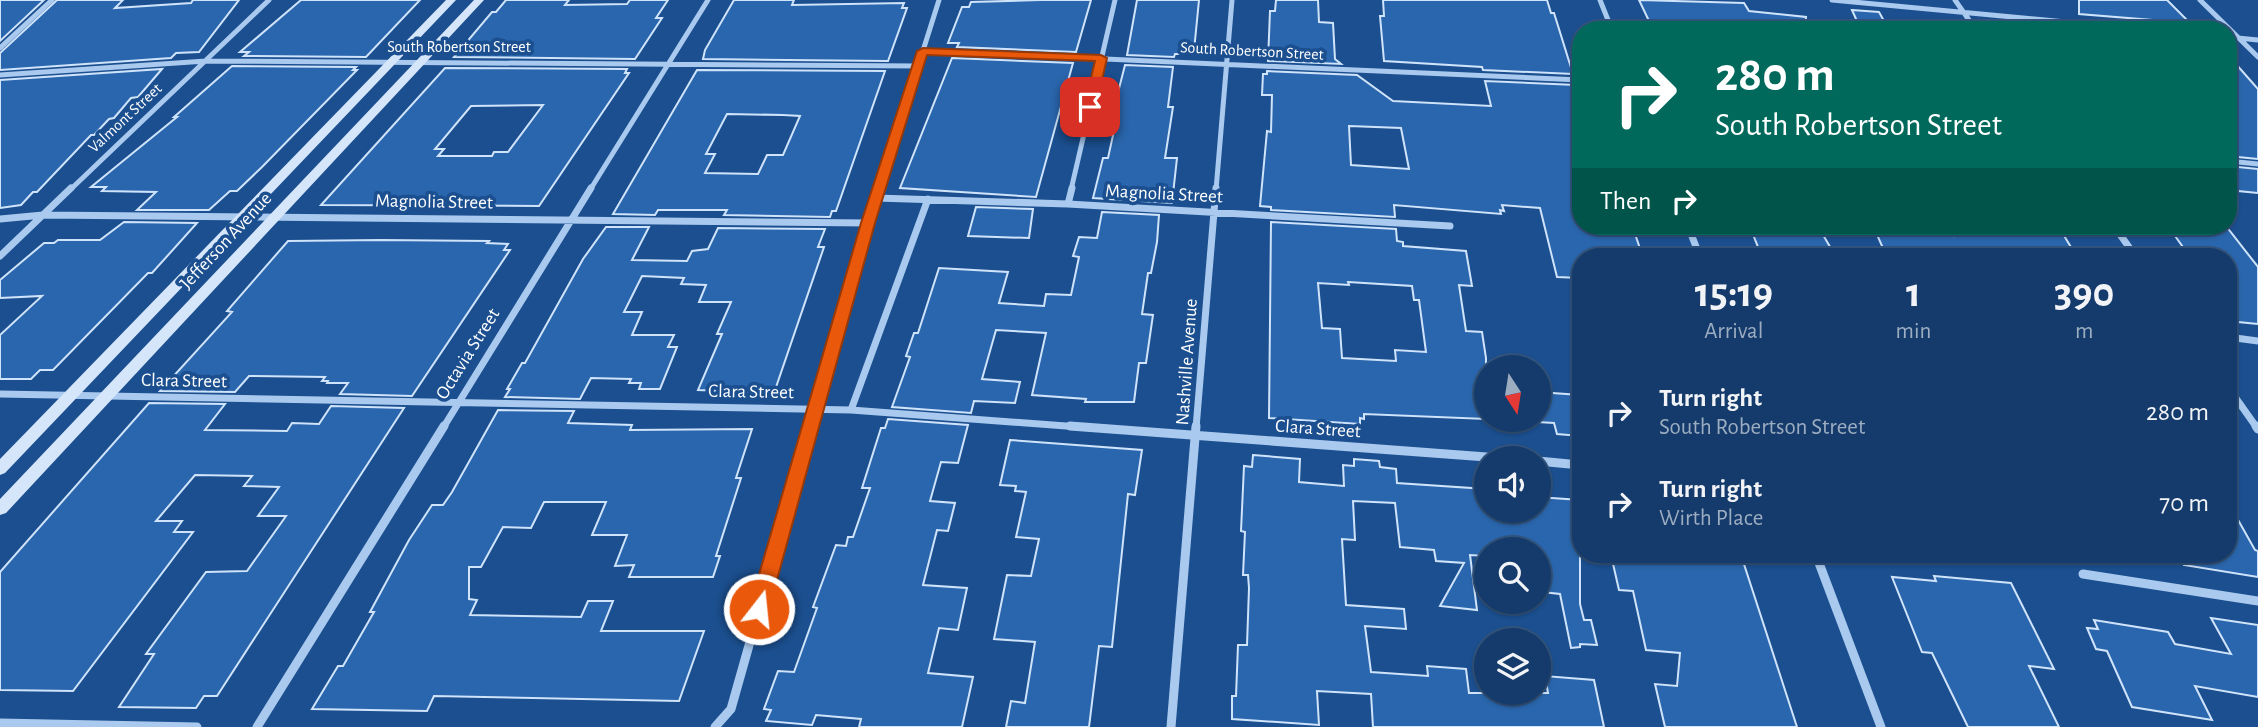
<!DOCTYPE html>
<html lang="en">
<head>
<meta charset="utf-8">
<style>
  body { margin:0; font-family:"Alegreya Sans",sans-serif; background:#1d4271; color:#f1f3f6; height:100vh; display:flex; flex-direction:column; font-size:26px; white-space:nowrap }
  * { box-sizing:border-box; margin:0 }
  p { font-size:23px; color:#9dadc1 }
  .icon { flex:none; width:38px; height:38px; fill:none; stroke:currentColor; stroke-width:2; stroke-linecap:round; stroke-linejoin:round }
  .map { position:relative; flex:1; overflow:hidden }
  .panel { position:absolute; left:1572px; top:248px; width:665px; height:315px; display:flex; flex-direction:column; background:#143b6b; border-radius:28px; box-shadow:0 2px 5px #0004,0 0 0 2px #33557e }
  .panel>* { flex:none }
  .hud { position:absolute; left:1572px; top:21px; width:665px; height:214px; border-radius:28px; box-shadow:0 2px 5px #0004,0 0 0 2px #33557e; background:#00695c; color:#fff; overflow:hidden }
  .needle { width:46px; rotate:168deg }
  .controls { position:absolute; left:1474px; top:355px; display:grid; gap:14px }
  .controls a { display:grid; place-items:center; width:77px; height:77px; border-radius:50%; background:#143b6b; box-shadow:0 2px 5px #0004,0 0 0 2px #33557e; font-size:35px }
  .pin { position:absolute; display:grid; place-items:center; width:60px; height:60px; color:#fff; margin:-30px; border-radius:14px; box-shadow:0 4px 10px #0006 }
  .me { position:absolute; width:77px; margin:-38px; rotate:16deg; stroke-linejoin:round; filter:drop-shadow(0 0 5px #0008) }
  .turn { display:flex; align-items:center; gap:24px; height:147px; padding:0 28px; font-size:32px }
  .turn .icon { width:91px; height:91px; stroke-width:2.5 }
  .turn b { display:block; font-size:49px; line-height:60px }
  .then { display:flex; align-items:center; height:66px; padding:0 28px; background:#0003; gap:14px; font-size:26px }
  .eta { display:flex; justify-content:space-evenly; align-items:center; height:119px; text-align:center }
  .eta b { font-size:42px; font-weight:700; line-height:49px }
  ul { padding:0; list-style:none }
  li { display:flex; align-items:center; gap:21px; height:91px; padding:0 28px }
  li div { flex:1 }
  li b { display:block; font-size:26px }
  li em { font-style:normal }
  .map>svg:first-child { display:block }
</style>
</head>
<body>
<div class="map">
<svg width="2258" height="727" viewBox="0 0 2258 727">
  <rect width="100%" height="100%" fill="#1b4f8f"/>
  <path fill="#2a66ad" stroke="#cfe3fa" stroke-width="2" fill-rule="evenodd" d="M0 0H44L0 41Z
    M57 0H123L115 8 191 3 193 0H239L199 52 176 53 171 58 0 70V53Z
    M301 0H420L366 57 244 56 249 52H240Z
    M506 0H569L565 5 627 4 630 0H668L656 18H662L635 59 454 57 492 12H496Z
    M734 0H794L792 5 904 3 902 8H907L888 61 703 59 705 50Z
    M1040 0H1091L1076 52 957 47 959 43H948L962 7H969L971 2Z
    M1137 0H1199L1194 51 1186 50V54H1175L1174 57 1127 55Z
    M1276 0H1318L1319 22 1333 23 1335 59 1341 64 1268 61 1270 11H1275Z
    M1383 0H1547L1551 13H1554L1573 74 1483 70 1482 67 1384 61 1380 16H1384Z
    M1639 0 1744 3 1749 11 1806 17 1805 30H1666L1663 24 1650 23Z
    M2079 0H2167L2190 23 2079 14Z
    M1852 10 1879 12 1889 30H1861Z
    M2228 55 2258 89V159L2228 156Z
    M952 58 1073 63 1036 197 900 188Z
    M1125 65 1173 67 1168 107H1173L1165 158H1177L1172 203 1093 198 1103 158H1108L1117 117V112H1113Z
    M232 66 356 67 353 70H357L262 167 237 191H230L209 210H137L156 192 102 191 106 187H91L177 117H174Z
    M445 68 627 69 625 73H629L539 206 321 205ZM543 105 508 152H494L492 156H438L444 149H435L471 106Z
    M162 69 138 97 131 98 114 118 109 119 94 135H91L37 192H33L21 205 0 208V80Z
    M697 70 885 71 836 211H832L830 217 724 215 727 210H658L655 215 613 214ZM727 114 783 115 800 116 783 155H767L758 174 705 173 715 154H706Z
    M1267 71 1357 75 1393 101 1491 106 1485 81 1576 85 1580 97V227L1614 229 1615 233 1635 234 1643 257H1580V278L1557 277 1540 208 1502 205 1504 211 1500 210 1501 214 1394 205 1395 217 1271 210V207L1260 206 1267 131 1271 132 1272 95H1262L1263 74H1267ZM1349 126 1401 128 1409 169 1351 165Z
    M2228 166 2258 169V193L2228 190Z
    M976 207 1033 209 1029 238 968 236Z
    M1102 212 1159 215 1157 242 1151 273H1148L1142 314 1153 315 1146 363H1139L1134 402H1085L1086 399 1032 395 1046 333 996 330 982 379 1020 382 1015 403 974 401 971 413 892 407 910 357 906 356 914 333H918L939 268 1008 272 999 303 1044 306 1046 294 1071 295 1079 257 1073 256 1079 237 1097 238Z
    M124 222 197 223 152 273H148L53 370H40L31 379H0V335L42 296 0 298V280L44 243H54L58 240H100Z
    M1271 222 1396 229 1397 241 1403 242V246L1466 251 1472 286 1459 285 1466 331 1482 332 1486 358V419L1364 414V419L1360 418V424L1269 418ZM1348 282 1412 286 1414 300H1419L1426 352 1395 350 1396 361 1342 358 1340 329 1322 328 1318 283 1349 285Z
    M1757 226 1819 228 1836 257H1762L1750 227 1758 228Z
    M1948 226 1991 231 1990 228 2013 230 2010 226 2038 227 2042 233 2063 234 2077 257H1893L1886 255 1874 228 1953 236Z
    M2168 226H2226L2258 267V324L2238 322 2228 308V257H2190Z
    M606 227H649L632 260 687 261 692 251 708 249 718 228 825 229 818 247H824L774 393 698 390 722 334H717L731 302H699L706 285 681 284 684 278 642 276 624 312H642L632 335H674L668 347H677L660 389H639L641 383H629L631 379 591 378 580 399 505 397 510 389H507L522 363H525L583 259Z
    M381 240 489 241 487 243 508 244 504 250H510L412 396 340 394 348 383H327L328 381H322L325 377 249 376 235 392 160 391 232 312 227 311 288 241Z
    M1538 392 1580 395V436L1557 434 1554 423 1538 422Z
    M149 403 225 404 205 430 287 431 292 423 319 424 331 406 404 408 217 696H204L196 708 119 707 154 654H146L206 572 247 571 286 516H258L279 487 244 486 252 476 195 475 156 521H182L174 532H193L73 691 0 690V572Z
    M498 410 574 411 568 423 632 425 630 430 752 429 736 478H741L716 556H720L713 577H629L634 565 615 566 627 535H592L606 502H544L531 528 503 527 481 567H469V599L477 600 470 615 581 617 588 601H613L601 631H704L679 701 434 696 427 711 312 709 338 666H343L374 612H370L409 540 432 505H443L452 492Z
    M888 419 968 425 958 463 941 462 930 501 955 503 948 531 937 530 923 585 967 588 958 630 939 628 928 673 973 677 962 727H859L861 719 816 715 812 725 766 721 771 710 764 709 778 671 794 672 817 608 813 607 836 545 846 546 848 537H853L870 488H862L881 428H885Z
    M1010 440 1142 450 1135 495 1128 494 1112 647 1099 646 1089 727H1006L1011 701 1025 703 1035 642 994 639 1007 575 1031 576 1039 539 1016 537 1026 492 1015 491 1016 486 1000 485Z
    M1253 455 1300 459 1299 482 1344 486 1343 465 1354 466V459L1379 461 1380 467 1396 469 1397 483 1486 489V511H1538V497L1580 500V604L1584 620H1591L1597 645 1580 644V647L1571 648 1560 594 1542 592 1541 587 1538 586V550H1486V556L1470 555 1477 610 1440 606 1464 563 1436 561 1434 550 1400 547 1395 503 1353 501 1355 540 1342 539 1346 605 1404 609 1406 629 1365 626 1371 672 1428 676 1427 666 1466 669 1469 693H1548L1545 676 1594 680 1604 727H1373L1371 694 1317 691 1319 725 1232 719V696H1236L1238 645H1247L1249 588 1248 575H1243L1245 532 1241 531 1244 466 1252 467Z
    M2228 502 2255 550 2258 551V577L2184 565 2185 555H2228Z
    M1611 555H1741L1797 727H1665L1655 684 1677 686 1680 653 1646 650 1633 591 1619 590Z
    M1934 576 2011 583 2054 669 2029 666 2059 727H1968L1932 653 1922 652 1892 577 1936 581Z
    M2211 618 2258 625V697L2195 686 2212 720 2132 707 2107 651 2096 649 2087 628 2098 629 2094 620 2168 632 2175 644 2231 654Z"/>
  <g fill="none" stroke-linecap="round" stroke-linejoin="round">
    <path stroke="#a9c9ee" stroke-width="5" d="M1600 0 1612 30
      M1832 0 2151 30
      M1955 0 1976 30
      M2200 0 2258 57
      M2228 37 2258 40
      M0 48 52 0
      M923 51 1580 80
      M0 75 206 61 918 66
      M2228 161 2258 164
      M70 190 269 0
      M590 190 708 0
      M879 190 939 0
      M1071 190 1115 0
      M1216 190 1232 0"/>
    <path stroke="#a9c9ee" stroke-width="7" d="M876 198 1068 204 1450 226
      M1068 204 1072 188
      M0 219 43 215 868 223
      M1688 226 1700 257
      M2114 226 2136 257
      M0 256 71 188
      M2228 337 2258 341
      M2228 387 2257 428
      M0 394 851 410 1093 428
      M851 410 928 199
      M443 428 591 188
      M810 428 879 188
      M1196 428 1216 188"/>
    <path stroke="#a9c9ee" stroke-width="9" d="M1070 426 1500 458
      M2256 426 2258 429
      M1538 461 1580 465
      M1816 555 1881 727
      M2083 574 2258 601
      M0 723 197 727
      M257 727 444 426
      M715 727 731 709 811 426
      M1171 727 1196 426"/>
    <path fill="#d6e6fa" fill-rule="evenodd" d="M446 0H456L5 473 0 475V459Z
      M474 0H484L6 513 0 515V499Z"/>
  </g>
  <path fill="#ea580c" stroke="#983908" stroke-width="2" d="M923 48 1101 55 1107 58 1096 107 1090 110 1084 107 1095 61 927 55 875 223 769 609 766 615 759 617 752 615 749 609 861 223 917 51Z"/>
  <g text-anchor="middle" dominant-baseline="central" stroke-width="7" stroke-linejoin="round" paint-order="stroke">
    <g font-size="16" fill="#fff" stroke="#1b4f8f">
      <text x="459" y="47">South Robertson Street</text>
      <text transform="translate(1252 51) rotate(3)">South Robertson Street</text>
      <text transform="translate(125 118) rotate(-43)">Valmont Street</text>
    </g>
    <g font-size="19" fill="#fff" stroke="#1b4f8f">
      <text transform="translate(1164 194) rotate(3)">Magnolia Street</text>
      <text transform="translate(434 202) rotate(1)">Magnolia Street</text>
      <text transform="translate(226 241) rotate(-47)">Jefferson Avenue</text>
      <text transform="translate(468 354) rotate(-58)">Octavia Street</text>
      <text transform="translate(1187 362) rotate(-86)">Nashville Avenue</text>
      <text transform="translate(184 381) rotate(1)">Clara Street</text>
      <text transform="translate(751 392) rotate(1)">Clara Street</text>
      <text transform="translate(1318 429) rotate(4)">Clara Street</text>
    </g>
  </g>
</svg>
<div class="controls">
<a><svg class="needle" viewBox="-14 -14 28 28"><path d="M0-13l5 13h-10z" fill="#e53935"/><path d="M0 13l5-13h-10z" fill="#9dadc1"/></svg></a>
<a><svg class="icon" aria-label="sound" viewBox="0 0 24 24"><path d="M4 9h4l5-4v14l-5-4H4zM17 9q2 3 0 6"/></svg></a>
<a><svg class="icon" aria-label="search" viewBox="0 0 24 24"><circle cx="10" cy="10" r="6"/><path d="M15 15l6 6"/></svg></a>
<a><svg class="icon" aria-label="layers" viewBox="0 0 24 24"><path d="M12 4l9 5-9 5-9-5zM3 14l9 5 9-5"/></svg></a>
</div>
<div class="pin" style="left:1090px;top:107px;background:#d93025"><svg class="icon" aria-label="arrive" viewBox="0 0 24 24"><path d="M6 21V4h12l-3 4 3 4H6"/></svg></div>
<svg class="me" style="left:759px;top:609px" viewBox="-20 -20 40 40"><circle r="17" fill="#ea580c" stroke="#fff" stroke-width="3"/><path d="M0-11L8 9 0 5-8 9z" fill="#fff"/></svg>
<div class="hud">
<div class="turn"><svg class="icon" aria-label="right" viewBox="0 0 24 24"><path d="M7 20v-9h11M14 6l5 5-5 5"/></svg><div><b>280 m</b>South Robertson Street</div></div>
<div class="then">Then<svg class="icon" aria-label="right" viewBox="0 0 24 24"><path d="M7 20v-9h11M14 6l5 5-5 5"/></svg></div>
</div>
<section class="panel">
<div class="eta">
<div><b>15:19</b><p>Arrival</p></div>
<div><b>1</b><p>min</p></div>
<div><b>390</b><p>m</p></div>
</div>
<ul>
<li><svg class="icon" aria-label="right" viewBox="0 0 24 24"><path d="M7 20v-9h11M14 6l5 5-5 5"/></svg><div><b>Turn right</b><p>South Robertson Street</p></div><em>280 m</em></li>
<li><svg class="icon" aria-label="right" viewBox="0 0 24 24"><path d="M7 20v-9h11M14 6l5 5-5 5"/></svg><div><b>Turn right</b><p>Wirth Place</p></div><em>70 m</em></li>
</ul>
</section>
</div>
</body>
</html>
